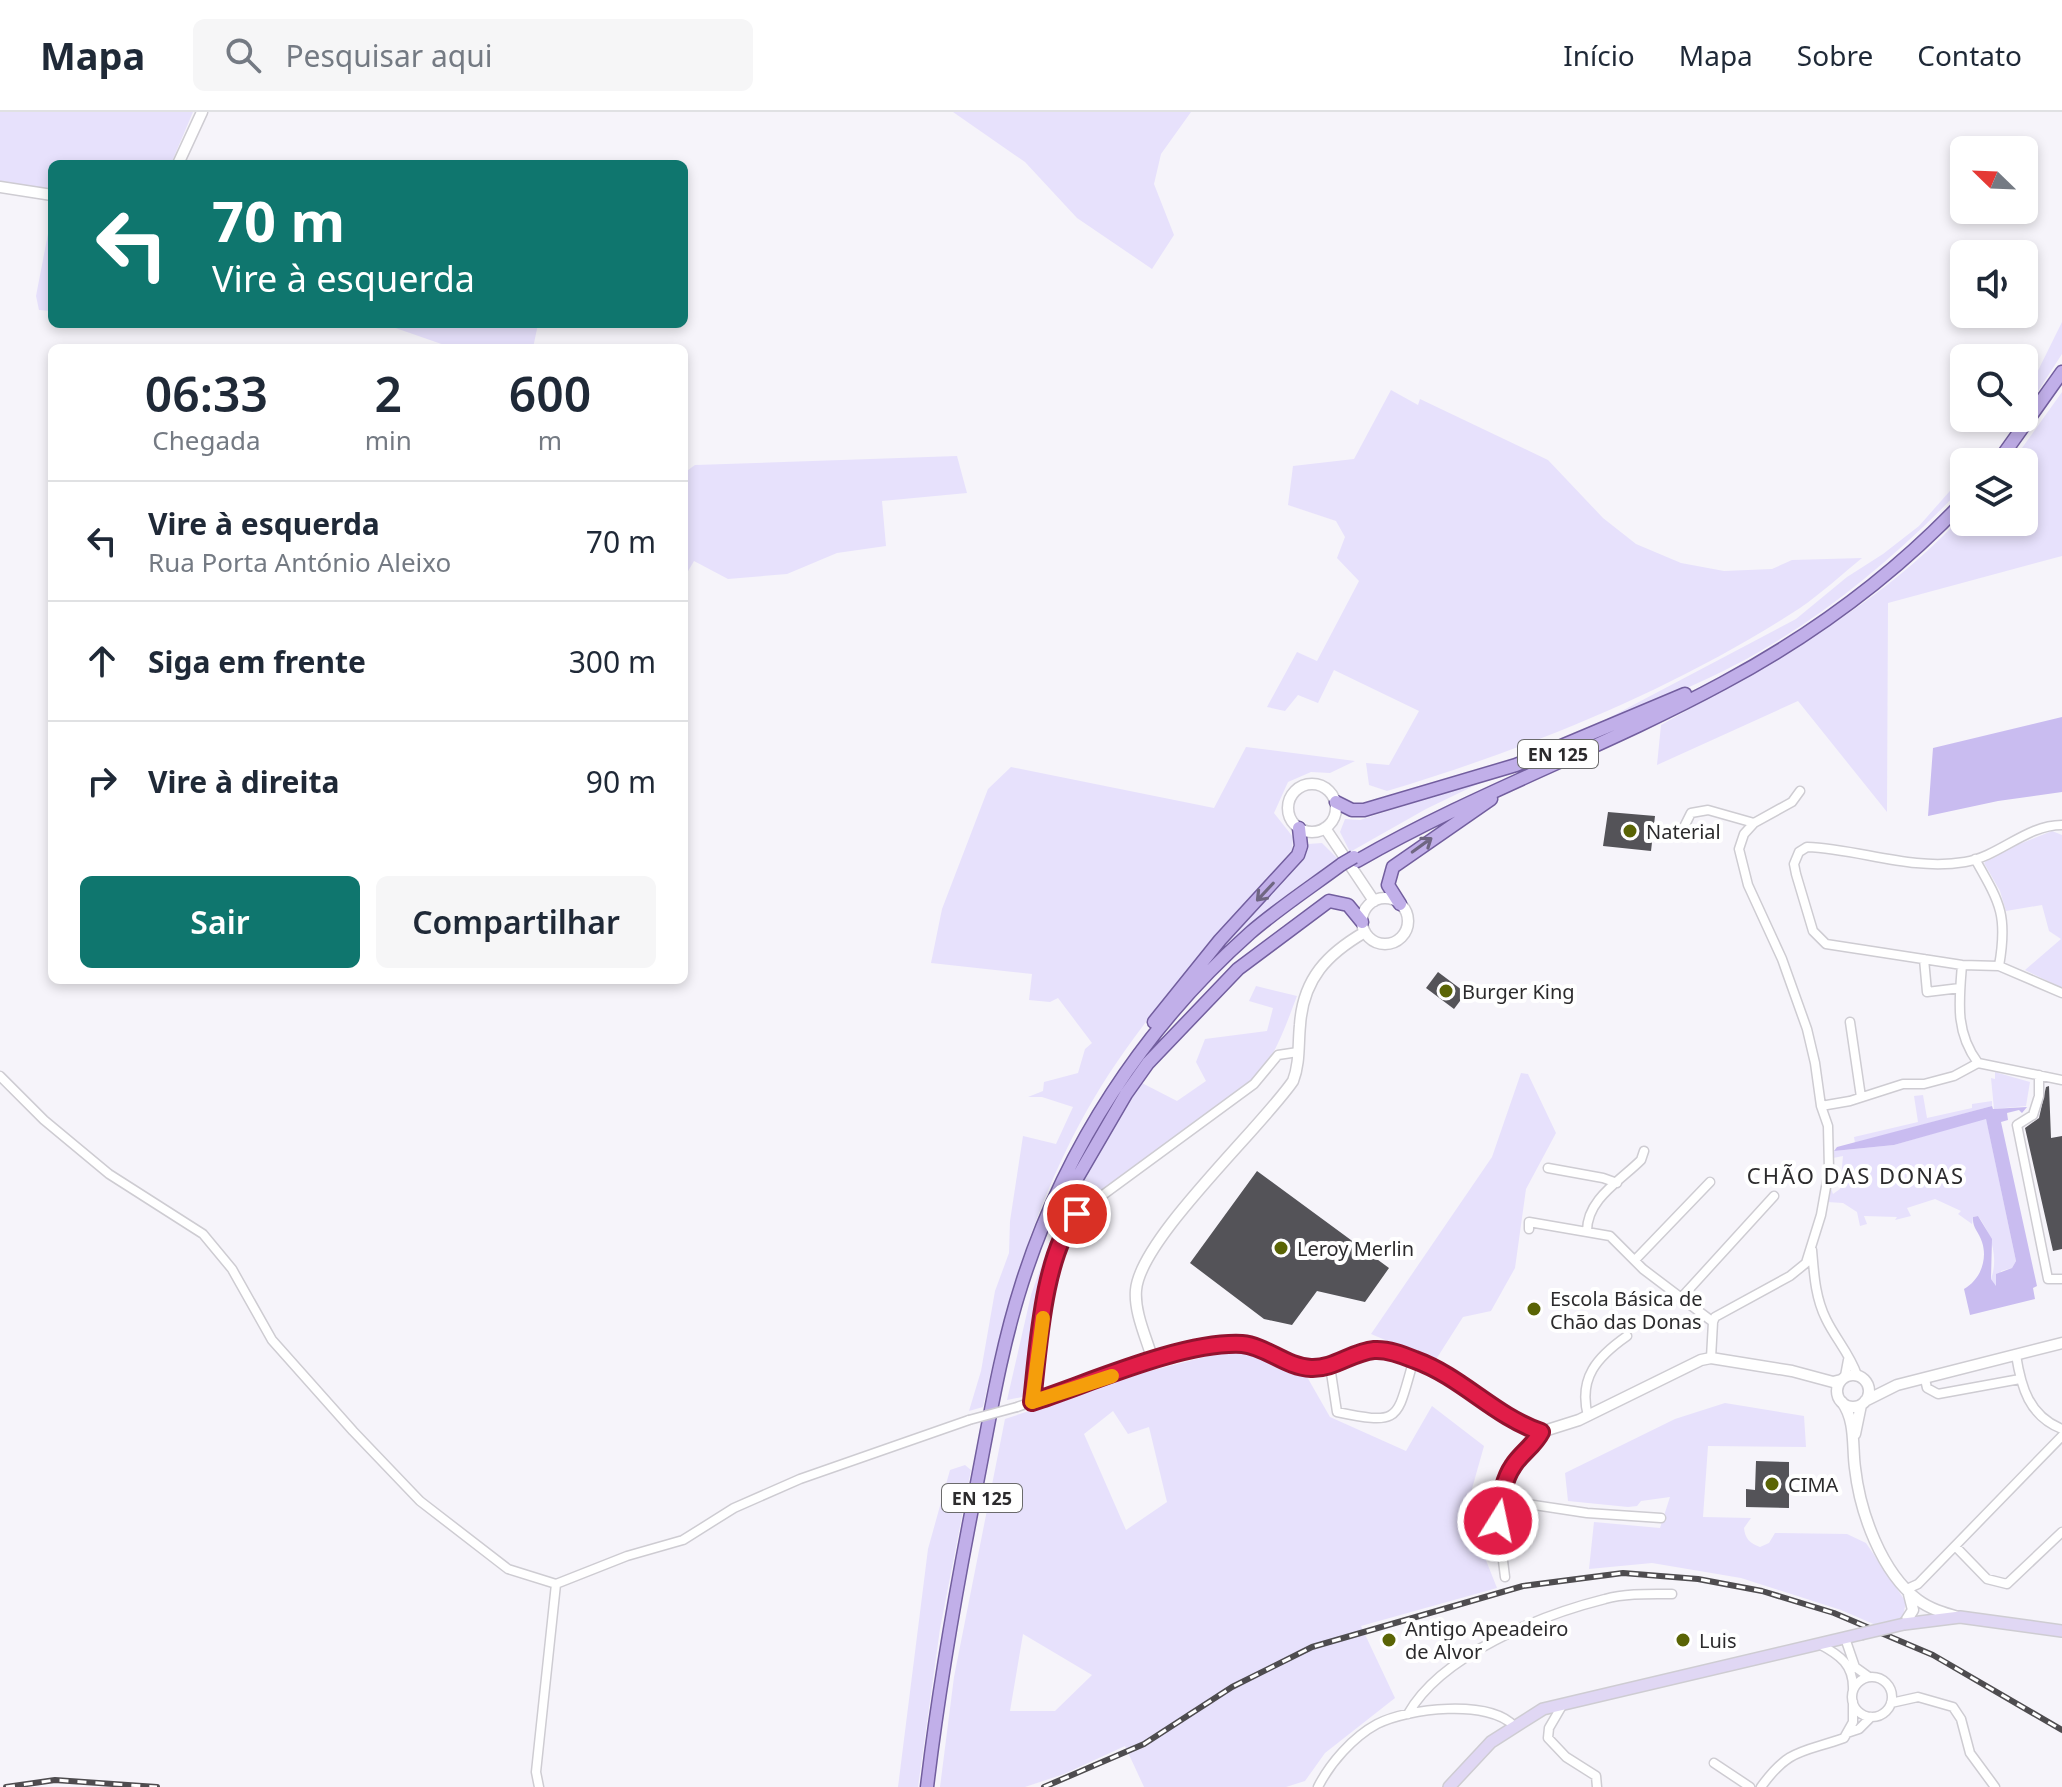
<!DOCTYPE html>
<html lang="pt">
<head>
<meta charset="utf-8">
<style>
  body { margin:0; font-family:"Noto Sans",sans-serif; background:#f6f6f7; color:#1f2937; height:100vh; display:flex; flex-direction:column; font-size:30px; white-space:nowrap }
  * { box-sizing:border-box; margin:0 }
  p { font-size:26px; color:#747a83 }
  .icon { flex:none; width:44px; height:44px; fill:none; stroke:currentColor; stroke-width:2; stroke-linecap:round; stroke-linejoin:round }
  .map { position:relative; flex:1; overflow:hidden }
  .details { position:absolute; left:48px; top:232px; width:640px; height:640px; display:flex; flex-direction:column; background:#fff; border-radius:12px; box-shadow:0 4px 12px #0003 }
  .details>* { flex:none }
  .hud { position:absolute; left:48px; top:48px; width:640px; height:168px; border-radius:12px; box-shadow:0 4px 12px #0003; background:#0f766e; color:#fff; overflow:hidden }
  .needle { width:52px; rotate:293deg }
  .fabs { position:absolute; left:1950px; top:24px; display:grid; gap:16px }
  .fabs a { display:grid; place-items:center; width:88px; height:88px; border-radius:12px; background:#fff; box-shadow:0 4px 12px #0003; font-size:40px }
  .pin { position:absolute; display:grid; place-items:center; width:68px; height:68px; color:#fff; margin:-34px; border:4px solid #fff; border-radius:50%; box-shadow:0 2px 8px #0007 }
  .me { position:absolute; width:88px; margin:-44px; rotate:10deg; stroke-linejoin:round; filter:drop-shadow(0 0 6px #0008) }
  .turn { display:flex; align-items:center; gap:28px; height:168px; padding:0 32px; font-size:36px }
  .turn .icon { width:104px; height:104px; stroke-width:2.5 }
  .turn b { display:block; font-size:56px; line-height:68px }
  .eta { display:flex; justify-content:space-evenly; align-items:center; height:136px; text-align:center }
  .eta b { font-size:48px; font-weight:600; line-height:56px }
  .action { display:flex; gap:16px; margin-top:auto; padding:16px 32px }
  .action a { flex:1; height:92px; border-radius:12px; background:#0f766e; color:#fff; font-size:32px; font-weight:600; line-height:92px; text-align:center }
  .action a+a { background:#f6f6f7; color:#1f2937 }
  ul { padding:0; list-style:none }
  li { display:flex; align-items:center; gap:24px; height:120px; padding:0 32px; border-top:2px solid #e0e1e3 }
  li div { flex:1 }
  li b { display:block; font-size:30px }
  li em { font-style:normal }
  header { display:flex; align-items:center; gap:48px; box-sizing:border-box; height:112px; padding:0 40px; background:#fff; border-bottom:2px solid #e0e1e3 }
  header strong { font-size:38px }
  nav { display:flex; gap:44px; margin-inline-start:auto; font-size:28px }
  .search { width:560px; height:72px; background:#f6f6f7; display:flex; align-items:center; gap:20px; box-sizing:border-box; padding:0 28px; border-radius:12px; color:#747a83; font-size:30px }
  .map>svg:first-child { display:block }
</style>
</head>
<body>
<header>
<strong>Mapa</strong>
<div class="search"><svg class="icon" aria-label="search" viewBox="0 0 24 24"><circle cx="10" cy="10" r="6"/><path d="M15 15l6 6"/></svg>Pesquisar aqui</div>
<nav><a>Início</a><a>Mapa</a><a>Sobre</a><a>Contato</a></nav>
</header>
<div class="map">
<svg width="2062" height="1675" viewBox="0 0 2062 1675">
  <rect width="100%" height="100%" fill="#f6f4fa"/>
  <path fill="#e7e1fc" fill-rule="evenodd" d="M0 0H193L171 52H52V78L0 69Z
    M953 0H1191L1161 42 1154 72 1174 123 1152 157 1077 106 1025 50Z
    M52 101V199L39 198 36 184Z
    M2062 210V242L2024 301V287Z
    M384 212H538L533 236H453Z
    M1391 278 1418 293 1420 287 1548 348 1603 406 1636 432 1681 451 1724 459 1772 457 1792 448 1862 446C1842 462 1822 481 1800 496 1674 578 1530 636 1387 679L1369 673 1366 651 1389 653 1419 599 1334 558 1318 591 1298 583 1285 599 1267 595 1297 540 1317 549 1359 469 1337 446 1345 425 1336 409 1288 393 1293 354 1354 347Z
    M2062 280V444L1888 491 1887 700 1798 589 1657 653 1661 613C1768 552 1880 495 1964 402V410H2024V350H2012Z
    M957 344 967 381 882 389 886 434 837 441 787 462 728 467 694 449 684 466V361L695 353Z
    M1964 363V374C1885 457 1793 531 1687 576 1659 589 1630 599 1601 610L1796 507 1847 465 1883 442 1919 414Z
    M1246 635 1355 649 1330 661 1311 660 1288 670 1274 701 1293 725 1292 738C1232 807 1169 874 1117 950 1047 1052 1009 1175 983 1295L969 1299 981 1259 995 1179 1009 1141 1010 1109 1023 1024 1056 1032 1073 995 1042 985H1028L1043 979 1044 970 1078 961 1085 937 1092 931 1058 886 1050 890 1029 888 1032 862 931 851 942 797 988 677 1011 655 1214 696Z
    M1488 667 1426 697 1350 740 1340 720 1345 707 1360 708Z
    M2052 719 2062 723V876L2025 858 2061 827 2049 819 2042 793 2006 799 2000 779 1984 751 1994 742Z
    M1322 731 1338 747 1293 778 1207 853 1298 751 1308 732Z
    M1256 874 1297 884C1284 918 1274 949 1248 975L1079 1096C1042 1133 1034 1231 1027 1284L1007 1288 1031 1183 1058 1107 1140 970 1177 989 1206 969 1196 950 1205 927 1267 919 1273 896 1249 889Z
    M1995 960 2030 970 2026 994 1994 997 1991 966 1995 967Z
    M1521 961 1528 962 1556 1021 1526 1077 1515 1156 1491 1199 1463 1205 1435 1249 1371 1222 1492 1045Z
    M1923 983 1927 1006 1972 996V992L1992 989V994L1855 1031 1854 1025 1918 1010 1914 984Z
    M1986 1006 2016 1149 2012 1156 2001 1159 1996 1175 1991 1167C1999 1146 1991 1121 1978 1104L1973 1105 1972 1112 1958 1102 1961 1099 1935 1087 1907 1096 1911 1104 1895 1108 1897 1105 1864 1104 1867 1112 1860 1114 1857 1100 1843 1091 1827 1090 1830 1074 1833 1082 1840 1077 1843 1044 1833 1046 1834 1039 1894 1033Z
    M1232 1238 1250 1239 1306 1263 1330 1305 1406 1339 1432 1294 1484 1334 1466 1398 1497 1476 1361 1514 1395 1586 1325 1641 1305 1669 1286 1675H1144L1125 1634 1064 1662 1025 1675H940L954 1565 1005 1307 1146 1260ZM1113 1299 1128 1322 1149 1315 1167 1390 1126 1418 1084 1322ZM1023 1522 1092 1563 1055 1599H1010Z
    M1725 1291 1804 1304 1806 1335 1708 1334 1703 1405 1751 1406 1744 1416C1745 1427 1750 1431 1760 1435L1769 1431 1775 1421 1847 1422 1866 1431 1906 1490 1903 1504 1897 1509 1878 1514 1841 1498 1741 1466 1652 1451 1589 1457 1594 1410 1660 1416 1670 1385 1641 1389 1637 1394 1628 1395 1568 1389 1565 1361 1675 1307Z
    M965 1353 971 1358 940 1517 918 1675H898L928 1437 950 1358Z"/>
  <path fill="#c9bcf0" d="M2062 605V680L1998 689 1928 704 1933 636Z
    M1992 994 1993 997 2027 995 2022 1001 2019 998 2007 1001 2008 1008 2001 1010 2037 1174 2033 1176 2035 1187 1970 1203 1964 1177C1980 1168 1988 1148 1982 1130 1979 1120 1972 1116 1973 1105L1978 1104 1992 1127 1991 1167 1996 1174V1162L2012 1156 2016 1149 1986 1007 1894 1033 1834 1039 1837 1035Z"/>
  <path fill="#545358" d="M1608 700 1655 704 1651 739 1603 734Z
    M1438 860 1466 881 1454 897 1426 876Z
    M2049 974 2051 1026 2062 1024V1137L2053 1139 2025 1016 2039 1006 2046 975Z
    M1257 1059 1389 1156 1365 1190 1317 1179 1292 1213 1264 1207 1190 1151Z
    M1756 1349 1789 1350V1396L1746 1395V1377L1755 1378Z"/>
  <g fill="none" stroke-linecap="round" stroke-linejoin="round">
    <g stroke="#ceccd2" stroke-width="11">
      <path id="minor" d="M2062 713C2026 713 2000 744 1965 750 1911 759 1860 737 1807 735L1799 740 1794 752 1796 762 1813 819 1826 832 1962 853 1999 854 2062 881
        M1684 715 1691 701 1708 698 1754 711
        M1975 747C2000 791 2008 803 1999 854
        M1924 847 1927 880 1960 876
        M1962 853C1959 890 1955 920 1978 951
        M1850 910 1861 985
        M2039 963V984L2033 1003 2017 1013 2048 1167H2062
        M0 964 44 1008 109 1062 203 1122 232 1157 272 1228 353 1319 420 1389 508 1457 556 1472 627 1444 683 1428 734 1396 800 1367 969 1308
        M1821 994 1850 989 1903 972H1924L1954 964 1978 951 2062 968
        M1548 1056 1603 1066 1617 1071
        M1529 1117V1110L1610 1124 1643 1157 1713 1210 1711 1246
        M1587 1119C1587 1087 1620 1069 1641 1048L1644 1039
        M1812 1138C1814 1161 1815 1185 1826 1207 1835 1226 1850 1242 1857 1263
        M1635 1148 1710 1070
        M1681 1186 1774 1084
        M1713 1210 1715 1205 1790 1164 1806 1151 1821 1103 1829 1058 1828 1014 1821 994 1815 951 1807 917 1782 847 1748 773 1739 737 1744 722 1754 711 1792 690 1800 679
        M2016 1243C2021 1275 2029 1304 2062 1317
        M1330 1254 1337 1300C1403 1314 1396 1307 1414 1247
        M1845 1264 1848 1248
        M1925 1267 1927 1276 1938 1282 2020 1267
        M1032 1290C1038 1237 1043 1142 1077 1102L1254 972 1278 943 1298 940
        M1017 1295 1153 1249
        M1588 1304C1578 1266 1597 1245 1627 1224
        M1501 1388 1587 1401 1661 1406
        M1955 1434 1987 1467 2007 1472 2062 1420
        M1505 1465C1501 1429 1491 1386 1513 1354 1521 1341 1534 1334 1541 1320
        M1907 1477 1918 1472 2062 1324
        M1845 1526 1855 1555 1869 1565
        M1819 1532C1840 1543 1854 1553 1853 1578
        M1852 1585a20 20 0 1 1 40 0a20 20 0 1 1-40 0Z
        M1891 1591 1918 1585 1953 1595 1961 1607 1970 1641 1995 1675
        M1563 1592 1549 1616 1548 1626 1566 1645 1596 1664 1597 1675
        M1408 1602C1441 1543 1541 1503 1605 1487 1626 1481 1650 1482 1672 1482
        M1847 1621 1859 1617 1871 1605
        M1714 1651 1750 1675
        M539 1675 536 1660 556 1472
        M1318 1675C1330 1651 1353 1625 1377 1612 1408 1596 1489 1587 1514 1614
        M1761 1675C1789 1636 1802 1641 1844 1626L1853 1610V1590"/>
    </g>
    <g stroke="#ceccd2" stroke-width="13">
      <path id="tertiary" d="M178 52 202 0
        M0 75 52 83
        M1288 696a24 24 0 1 1 48 0a24 24 0 1 1-48 0Z
        M1325 716 1374 789
        M1362 809a23 23 0 1 1 46 0a23 23 0 1 1-46 0Z
        M1365 820C1327 842 1303 867 1300 913 1298 932 1300 951 1293 969 1260 1017 1140 1127 1136 1178 1134 1201 1147 1227 1153 1249 1181 1240 1220 1225 1250 1234 1271 1240 1291 1256 1313 1255 1331 1255 1343 1246 1360 1241 1383 1233 1409 1244 1431 1253 1473 1272 1495 1304 1541 1320L1579 1308 1701 1248 1711 1246 1792 1259 1833 1270 1841 1268
        M1837 1279a16 16 0 1 1 32 0a16 16 0 1 1-32 0Z
        M1865 1289 1897 1273 2062 1231
        M1842 1290C1856 1309 1852 1335 1855 1356 1860 1400 1881 1460 1918 1488 1930 1497 1944 1501 1958 1505
        M1855 1322 1861 1293
        M1904 1512 1913 1498 1909 1482"/>
    </g>
    <g stroke="#ceccd2" stroke-width="14">
      <path id="secondary" d="M1904 1512 1960 1505 2062 1519
        M1449 1675 1491 1630 1543 1597 1861 1522"/>
    </g>
    <g stroke="#725e9e" stroke-width="15">
      <path id="primary" d="M1998 350 2062 260
        M1336 690 1352 698H1364L1516 653 1685 582
        M1357 749C1475 681 1603 636 1723 571 1811 524 1895 462 1964 389
        M1400 792 1388 773 1393 755 1491 687
        M1154 910 1220 828 1298 743 1301 734 1299 716
        M1055 1104 1126 982 1148 951 1238 857 1329 789 1348 793 1362 810
        M927 1675C939 1573 957 1472 977 1371 990 1304 1001 1236 1022 1171 1065 1036 1144 915 1250 821 1279 796 1311 775 1342 752"/>
    </g>
    <use href="#minor" stroke="#fff" stroke-width="8"/>
    <use href="#tertiary" stroke="#fff" stroke-width="10"/>
    <use href="#secondary" stroke="#e0d7f4" stroke-width="11"/>
    <use href="#primary" stroke="#c1afe9" stroke-width="12"/>
    <g stroke="#4e4c4f" stroke-width="6">
      <path id="rail" d="M6 1675 55 1668 157 1675
        M1044 1675 1144 1632 1232 1575 1312 1535 1523 1474 1623 1461 1698 1467 1762 1479 1834 1501 1933 1543 2062 1618"/>
    </g>
    <use href="#rail" stroke="#fff" stroke-width="3" stroke-dasharray="9" stroke-linecap="butt"/>
    <g stroke="#ceccd2" stroke-width="11" stroke-linecap="butt">
      <path id="minor-bridge" d="M969 1308 1017 1295"/>
    </g>
    <g stroke="#ceccd2" stroke-width="14" stroke-linecap="butt">
      <path id="secondary-bridge" d="M1861 1522 1904 1512"/>
    </g>
    <g stroke="#725e9e" stroke-width="15" stroke-linecap="butt">
      <path id="primary-bridge" d="M1342 752 1354 745"/>
    </g>
    <use href="#minor-bridge" stroke="#fff" stroke-width="8"/>
    <use href="#secondary-bridge" stroke="#e0d7f4" stroke-width="11"/>
    <use href="#primary-bridge" stroke="#c1afe9" stroke-width="12"/>
  </g>
  <defs><path id="oneway-shaft" d="M-6 0H5M1.5-3L5.5 0L1.5 3" fill="none" stroke-width="1.6" stroke-linecap="round" stroke-linejoin="round" transform="scale(2)"/></defs>
  <g stroke="#6f6682">
    <use href="#oneway-shaft" transform="translate(1422 733) rotate(-36)"/>
    <use href="#oneway-shaft" transform="translate(1265 780) rotate(133)"/>
  </g>
  <g fill="none" stroke-linecap="round" stroke-linejoin="round">
    <g stroke="#92132f" stroke-width="20">
      <path id="route" d="M1077 1102C1043 1142 1038 1238 1032 1290 1090 1271 1183 1229 1242 1232 1266 1234 1286 1255 1311 1256 1334 1257 1352 1240 1374 1238 1388 1237 1403 1243 1415 1248 1462 1265 1494 1304 1541 1320 1534 1334 1521 1341 1513 1354 1502 1370 1501 1391 1498 1409"/>
    </g>
    <use href="#route" stroke="#e11d48" stroke-width="14"/>
    <path stroke="#f59e0b" stroke-width="14" d="M1043 1206 1032 1290 1112 1264"/>
  </g>
  <g fill="#5a6405" stroke="#fff" stroke-width="3">
    <circle cx="1630" cy="719" r="8"/>
    <circle cx="1446" cy="879" r="8"/>
    <circle cx="1281" cy="1136" r="8"/>
    <circle cx="1534" cy="1197" r="8"/>
    <circle cx="1772" cy="1372" r="8"/>
    <circle cx="1389" cy="1528" r="8"/>
    <circle cx="1683" cy="1528" r="8"/>
  </g>
  <g text-anchor="middle" dominant-baseline="central" stroke-width="8" stroke-linejoin="round" paint-order="stroke">
    <g fill="#fff" stroke="#6b6b6c" stroke-width="2">
      <rect x="1518" y="628" width="80" height="28" rx="6"/>
      <rect x="942" y="1372" width="80" height="28" rx="6"/>
    </g>
    <g font-size="18" font-weight="bold" fill="#2c2b2d">
      <text x="1558" y="642">EN 125</text>
      <text x="982" y="1386">EN 125</text>
    </g>
    <g font-size="20" fill="#2c2b2d" stroke="#fff" text-anchor="start">
      <text x="1646" y="719">Naterial</text>
      <text x="1462" y="879">Burger King</text>
      <text x="1297" y="1136">Leroy Merlin</text>
      <text x="1550" y="1186">Escola Básica de<tspan x="1550" dy="23">Chão das Donas</tspan></text>
      <text x="1788" y="1372">CIMA</text>
      <text x="1405" y="1516">Antigo Apeadeiro<tspan x="1405" dy="23">de Alvor</tspan></text>
      <text x="1699" y="1528">Luis</text>
    </g>
    <g font-size="22" letter-spacing="2" fill="#2c2b2d" stroke="#fff">
      <text x="1856" y="1063">CHÃO DAS DONAS</text>
    </g>
  </g>
</svg>
<div class="fabs">
<a><svg class="needle" viewBox="-14 -14 28 28"><path d="M0-13l5 13h-10z" fill="#e53935"/><path d="M0 13l5-13h-10z" fill="#747a83"/></svg></a>
<a><svg class="icon" aria-label="sound" viewBox="0 0 24 24"><path d="M4 9h4l5-4v14l-5-4H4zM17 9q2 3 0 6"/></svg></a>
<a><svg class="icon" aria-label="search" viewBox="0 0 24 24"><circle cx="10" cy="10" r="6"/><path d="M15 15l6 6"/></svg></a>
<a><svg class="icon" aria-label="layers" viewBox="0 0 24 24"><path d="M12 4l9 5-9 5-9-5zM3 14l9 5 9-5"/></svg></a>
</div>
<div class="pin" style="left:1077px;top:1102px;background:#d93025"><svg class="icon" aria-label="arrive" viewBox="0 0 24 24"><path d="M6 21V4h12l-3 4 3 4H6"/></svg></div>
<svg class="me" style="left:1498px;top:1409px" viewBox="-20 -20 40 40"><circle r="17" fill="#e11d48" stroke="#fff" stroke-width="3"/><path d="M0-11L8 9 0 5-8 9z" fill="#fff"/></svg>
<div class="hud">
<div class="turn"><svg class="icon" aria-label="left" viewBox="0 0 24 24"><path d="M17 20v-9H6M10 6l-5 5 5 5"/></svg><div><b>70 m</b>Vire à esquerda</div></div>
</div>
<section class="details">
<div class="eta">
<div><b>06:33</b><p>Chegada</p></div>
<div><b>2</b><p>min</p></div>
<div><b>600</b><p>m</p></div>
</div>
<ul>
<li><svg class="icon" aria-label="left" viewBox="0 0 24 24"><path d="M17 20v-9H6M10 6l-5 5 5 5"/></svg><div><b>Vire à esquerda</b><p>Rua Porta António Aleixo</p></div><em>70 m</em></li>
<li><svg class="icon" aria-label="ahead" viewBox="0 0 24 24"><path d="M12 20V5M6 11l6-6 6 6"/></svg><div><b>Siga em frente</b></div><em>300 m</em></li>
<li><svg class="icon" aria-label="right" viewBox="0 0 24 24"><path d="M7 20v-9h11M14 6l5 5-5 5"/></svg><div><b>Vire à direita</b></div><em>90 m</em></li>
</ul>
<div class="action"><a>Sair</a><a>Compartilhar</a></div>
</section>
</div>
</body>
</html>
